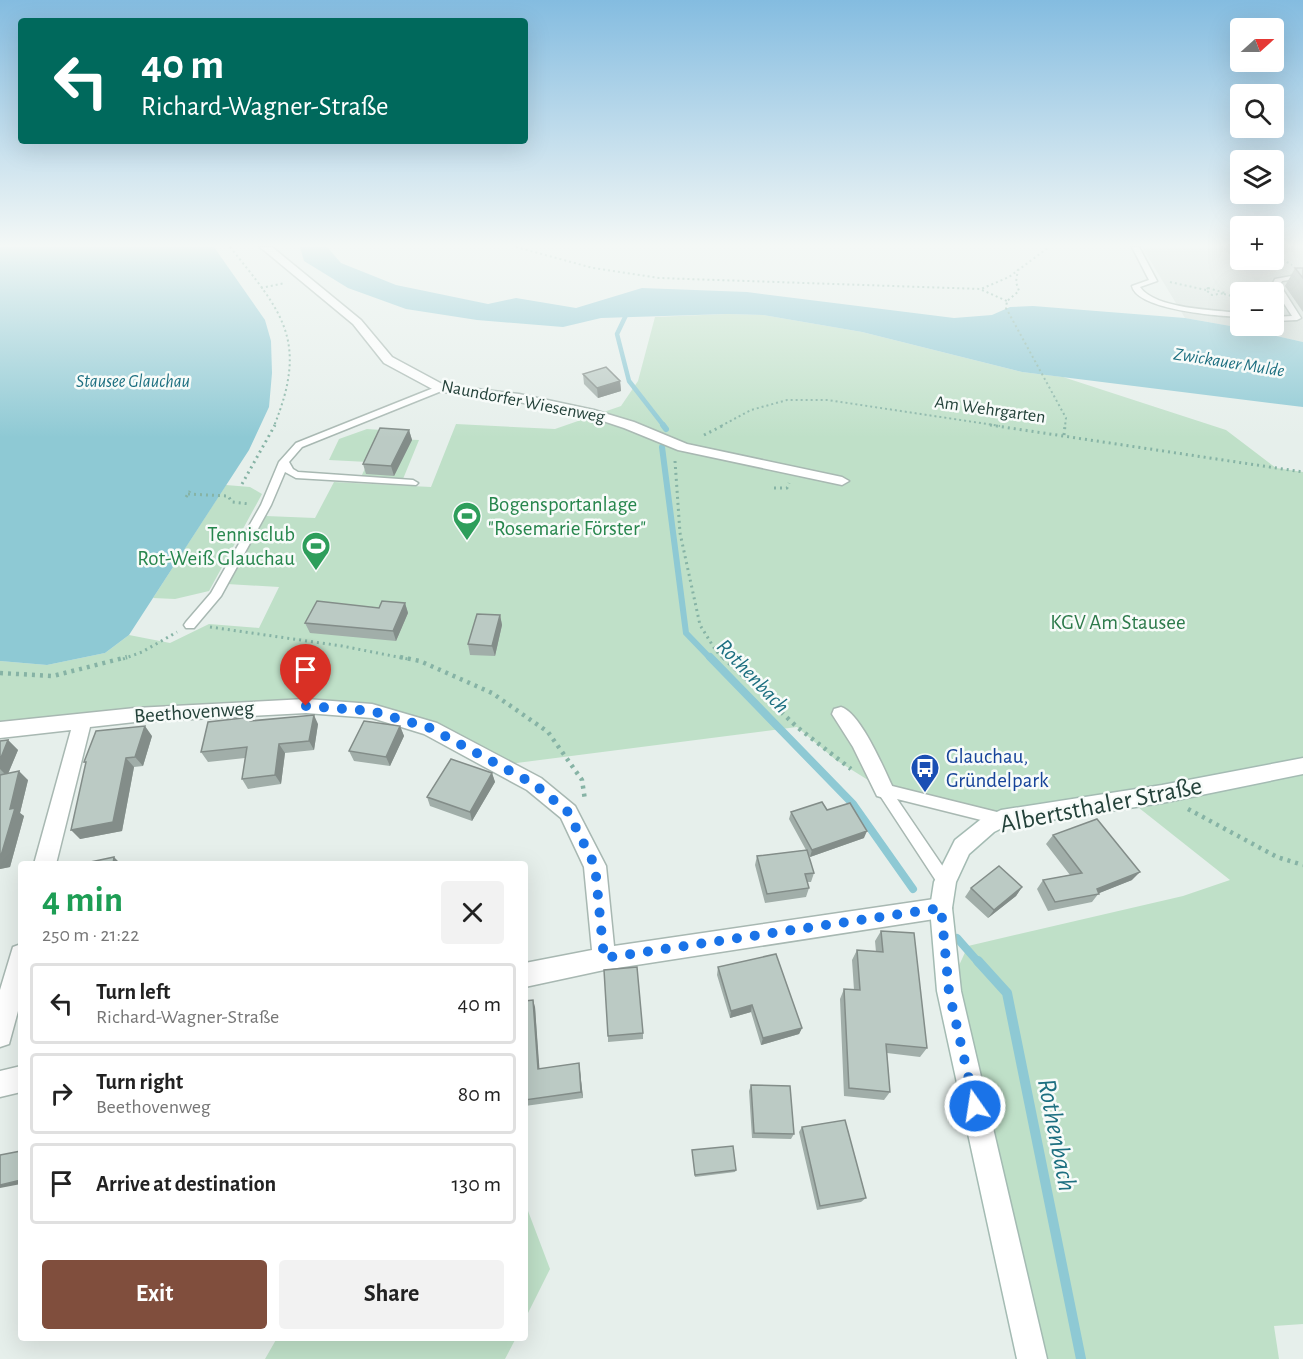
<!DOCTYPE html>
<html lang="en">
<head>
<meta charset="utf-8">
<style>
  body { margin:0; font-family:"Alegreya Sans",sans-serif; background:#f2f2f2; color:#222; height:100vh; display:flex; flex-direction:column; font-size:22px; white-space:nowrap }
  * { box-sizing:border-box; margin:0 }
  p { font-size:20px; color:#767676 }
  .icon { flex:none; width:33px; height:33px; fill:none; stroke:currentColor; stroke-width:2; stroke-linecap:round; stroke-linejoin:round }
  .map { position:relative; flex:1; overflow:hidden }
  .side { position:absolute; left:18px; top:861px; width:510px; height:480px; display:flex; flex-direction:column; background:#fff; border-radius:6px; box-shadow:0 6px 24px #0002 }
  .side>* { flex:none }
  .top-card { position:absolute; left:18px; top:18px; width:510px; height:126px; border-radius:6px; box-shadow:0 6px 24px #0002; background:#00695c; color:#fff; overflow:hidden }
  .needle { width:39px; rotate:69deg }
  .tools { position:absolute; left:1230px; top:18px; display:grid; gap:12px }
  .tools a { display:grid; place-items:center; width:54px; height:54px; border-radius:6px; background:#fff; box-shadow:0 6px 24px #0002; font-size:30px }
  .pin { position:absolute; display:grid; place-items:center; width:51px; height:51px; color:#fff; margin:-62px -26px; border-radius:50% 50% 50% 0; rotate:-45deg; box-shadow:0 0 6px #0007 }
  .pin .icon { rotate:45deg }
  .me { position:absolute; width:66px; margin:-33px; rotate:347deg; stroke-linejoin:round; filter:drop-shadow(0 0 4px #0008) }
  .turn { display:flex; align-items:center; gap:21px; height:126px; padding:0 24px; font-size:27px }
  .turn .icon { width:78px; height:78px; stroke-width:2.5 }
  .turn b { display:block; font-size:42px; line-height:51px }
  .round { display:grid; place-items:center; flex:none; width:63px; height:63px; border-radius:6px; background:#f2f2f2 }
  .summary { display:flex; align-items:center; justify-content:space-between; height:102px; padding:0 24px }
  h1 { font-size:36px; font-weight:700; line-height:45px; color:#1e9e55 }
  .primary-button { display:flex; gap:12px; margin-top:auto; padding:12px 24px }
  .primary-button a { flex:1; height:69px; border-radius:6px; background:#804e3d; color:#fff; font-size:24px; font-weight:700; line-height:69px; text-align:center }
  .primary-button a+a { background:#f2f2f2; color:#222 }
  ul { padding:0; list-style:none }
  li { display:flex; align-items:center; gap:18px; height:81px; margin:0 12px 9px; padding:0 12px; border:3px solid #e0e0e0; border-radius:6px }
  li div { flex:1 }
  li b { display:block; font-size:22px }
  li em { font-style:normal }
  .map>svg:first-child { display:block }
</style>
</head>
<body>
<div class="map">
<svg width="1303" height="1359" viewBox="0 0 1303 1359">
  <rect width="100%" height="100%" fill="#e6efeb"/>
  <path fill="#d4dfda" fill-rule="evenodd" d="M1142 247H1240V260H1274V247H1303V342L1242 328 1185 318ZM1240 292H1274V326H1240Z"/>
  <path fill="#bfe0c8" d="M727 314 763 315 862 332 1022 372 1063 377 1226 430 1276 468 1303 472V1324L1274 1326 1279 1359H1031L950 985 968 946 1183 896 1230 880 1129 800 1001 819 884 790 836 760 797 727 501 765 430 728 306 706 0 730V661L47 665 105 653 129 635 170 643 209 624 259 628 279 587 227 584 266 516 315 518 334 482 431 487 456 424 555 429 621 406 638 381 655 317Z
    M367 429 396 431 393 439 419 440 403 479 361 477 368 462 329 460 339 439Z
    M226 485 250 487 262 494 209 591 175 599 153 598Z
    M525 1203 550 1269 525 1319Z
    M277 1338H516L505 1359H265Z"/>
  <path fill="#8ec9d4" d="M0 247H214L265 320 271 341 272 373 269 407 249 450 129 635 105 653 47 665 0 661Z
    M300 247H327L341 263 396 285 488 304 516 298 576 308 642 288 747 292 954 318 992 315 1010 307 1033 306 1185 318 1242 328 1303 342V407L1022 372 862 332 763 315 727 314 601 318 563 327 477 320 406 309 348 288 304 261Z"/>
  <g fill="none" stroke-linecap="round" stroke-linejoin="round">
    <path stroke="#8ec9d4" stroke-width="4.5" d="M628 311 617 334 629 381 664 426"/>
    <path stroke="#8ec9d4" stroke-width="6" d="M663 425 666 429
      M662 447 686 633 711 659"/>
    <path stroke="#8ec9d4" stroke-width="8" d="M710 657 853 804 913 889
      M957 938 979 963"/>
    <path stroke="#8ec9d4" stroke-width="10" d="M978 961 1007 993 1081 1359"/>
    <g stroke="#a8b8b2" stroke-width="3">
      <path id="lane" d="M1132 247H1139L1157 281 1140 287C1155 309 1214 310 1240 313V317C1219 316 1137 310 1132 286L1149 280Z
        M1303 274V278L1282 281 1280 285 1301 318 1297 320 1274 321V317L1292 316 1272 285 1275 279Z
        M441 385 445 388 444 390 302 447 289 462 293 469 298 472 413 480 418 483 416 485 296 478 285 472 271 505 221 596 194 628H186L184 625 186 622 211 593 261 505 279 462 296 443Z
        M884 784 1001 813 1006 815 1008 819 1006 823 1001 825 897 799 950 877 952 882 950 887 945 889 940 887 879 794 877 790 879 786Z"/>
    </g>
    <g stroke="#a8b8b2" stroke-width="3">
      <path id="street" d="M260 247H272L361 320 392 357 444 385 519 394 594 410 634 422 687 444 842 477 849 481 842 485 678 450 624 428 591 417 519 402 436 391 384 363 353 324Z
        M306 699 372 704 437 723 541 778 575 806 606 866 614 946 941 898 949 901 952 908 949 915 941 918 604 970 525 987V963L592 950 584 867 561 818 527 790 424 734 372 718 306 713 135 722 90 727 56 864H34L71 730 0 738V722L135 708Z
        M841 707C861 713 885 771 894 790L891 796 884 798 877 796 853 747 832 714 834 709Z
        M21 944V1000L9 1044 0 1047V990L13 947Z
        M21 1066V1092L0 1097V1071Z"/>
    </g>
    <g stroke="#a4bbb3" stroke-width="3">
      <path id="secondary" d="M1303 758V774L1162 803 1004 827 994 832 969 854 956 882 952 908 961 991 1047 1359H1017L937 991 930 908 934 882 955 840 980 820 1001 810 1162 785Z"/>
    </g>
    <path stroke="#86b3a5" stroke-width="2" stroke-dasharray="2 3" stroke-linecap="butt" d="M230 247C282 312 309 340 274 426
      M516 247 593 268 659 278 981 289 1009 277 1049 247
      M1274 254 1292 265
      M1018 269 1016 282 1019 291 1007 301 1006 308 1066 418 1065 426
      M1170 282 1206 290
      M261 288 285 283
      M1208 288 1225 293 1212 295 1206 290Z
      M982 290 1007 301
      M1224 294 1240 298
      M721 426 751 410 787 400H828L1000 426"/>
    <path stroke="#86b3a5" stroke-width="3" stroke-dasharray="2 4" stroke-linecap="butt" d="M990 425 1303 472
      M704 435 724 425
      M1064 435 1065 425
      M675 461 680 533 700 625 716 651 724 659
      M242 484 275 425
      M774 488H787L789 483
      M188 494 228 496 232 502 250 504
      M186 497 190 491
      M210 627 342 646 408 659
      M123 659 142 652 177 632"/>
    <path stroke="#86b3a5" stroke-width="4.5" stroke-dasharray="3 5" stroke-linecap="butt" d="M400 657 420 661 492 693 548 732 582 780 585 800
      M723 657 797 727 851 769
      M0 673 53 676 127 657
      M1188 809 1277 857 1303 865"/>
    <use href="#lane" fill="#fff" fill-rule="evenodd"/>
    <use href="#street" fill="#fff" fill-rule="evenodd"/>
    <use href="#secondary" fill="#fff" fill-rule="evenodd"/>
  </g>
  <path fill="#a1aea9" d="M1295 268H1303V312L1285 286Z
    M583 374 620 381 621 391 598 398 584 384Z
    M409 430 412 440 394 476 366 474 363 464Z
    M405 603 408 613 396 641 310 633 305 623Z
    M500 615 502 625 495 656 470 655 468 644Z
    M253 721 318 724 314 750 285 753 281 784 248 789 242 779 245 758 208 762 201 752Z
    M400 726 404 736 390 766 354 761 349 751Z
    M152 736 143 766 134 767 122 831 80 839 86 764 84 762Z
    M8 740 18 750 8 774 28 780 20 813 24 816 10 867 0 869V741Z
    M492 773 495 782 472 821 430 806 427 797Z
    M827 810 864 838 810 857 808 854 814 873 811 882H807L809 888 806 897 765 903 755 865 757 856 806 850 789 819 791 812Z
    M1053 835 1132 880 1099 893 1092 902 1048 911 1037 889 1043 880 1070 875 1046 844Z
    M1022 887 1016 896 988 918 965 897 971 888Z
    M881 931 927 1048 920 1057 887 1053 890 1092 884 1100 844 1096 840 999 844 989 854 990 852 960 857 950 876 952 875 941Z
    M718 967 802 1028 799 1034 761 1045 751 1012 730 1018 717 975Z
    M525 1001 535 1007 539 1069 579 1063 583 1098 525 1106Z
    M643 1033V1039L608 1042V1036Z
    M751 1085 794 1134 791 1139 752 1138 749 1091Z
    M802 1127 866 1198 861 1202 817 1210 799 1132Z
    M692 1150 736 1170 735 1172 695 1177Z"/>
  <path fill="#838d89" d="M620 381 621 391 598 398 597 388Z
    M409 430 412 440 394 476 391 466Z
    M405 603 408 613 396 641 393 631Z
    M500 615 502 625 495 656 492 646Z
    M314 715 318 724 314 750 309 741Z
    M145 726 152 736 143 766 135 757Z
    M400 726 404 736 390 766 386 757Z
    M8 740 18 750 7 776 0 769V760Z
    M279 744 285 753 281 784 275 775Z
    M126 758 134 767 122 831 80 839 71 830Z
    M19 771 28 780 20 813 24 816 10 867 0 869V859L10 809Z
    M492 773 495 782 472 821 470 812Z
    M867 831 864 838 810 857 812 850Z
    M114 857 121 864H113Z
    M1140 872 1132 880 1097 894V889Z
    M1022 887 1016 896 988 918 994 910Z
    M533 1000 535 1007 540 1076 538 1069Z
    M752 1005 751 1012 730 1018 731 1011Z
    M802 1028 799 1034 761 1045 763 1038Z
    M579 1063 580 1070 583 1098 581 1092Z
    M21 1180V1184L0 1188V1185Z"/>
  <path fill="#bbcac4" stroke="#838d89" stroke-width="1.5" d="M1295 268H1303V278Z
    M606 367 620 381 597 388 583 374Z
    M380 428 409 430 391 466 363 464Z
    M317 601 379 608 382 601 405 603 393 631 305 623Z
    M477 614 500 615 492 646 468 644Z
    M314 715 309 741 279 744 275 775 242 779 247 747 201 752 208 722 251 717 250 721Z
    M364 721 400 726 386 757 349 751Z
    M145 726 135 757 126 758 113 822 71 830 86 762H84L96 731Z
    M8 740 0 760V741Z
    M451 759 492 773 470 812 427 797Z
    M19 771 10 809 15 808 0 859V775Z
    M822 802 827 810 850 803 867 831 812 850 791 812Z
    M1097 819 1140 872 1097 889 1099 894 1055 902 1043 880 1082 873 1053 835Z
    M807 850 814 873 805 874 809 888 767 894 757 856Z
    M114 857 113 864H81Z
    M999 866 1022 887 994 910 971 888Z
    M881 931 914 933 927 1048 886 1044 890 1092 849 1088 844 989 860 990 857 950 883 952Z
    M776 954 802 1028 763 1038 752 1005 731 1011 718 967Z
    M637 967 643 1033 608 1036 604 970Z
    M533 1000 538 1069 579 1063 581 1092 525 1100V1001Z
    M751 1085 790 1086 794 1134 754 1133Z
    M845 1120 866 1198 820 1206 802 1127Z
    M733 1146 736 1170 695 1175 692 1150Z
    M21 1151V1180L0 1185V1155Z"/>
  <linearGradient id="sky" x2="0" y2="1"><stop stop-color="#84bce0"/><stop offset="0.56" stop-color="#f4f8f6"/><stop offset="1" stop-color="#f4f8f6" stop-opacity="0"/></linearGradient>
  <rect width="1303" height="438" fill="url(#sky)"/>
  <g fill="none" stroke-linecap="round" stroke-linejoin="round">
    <path stroke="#1a73e8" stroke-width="10" stroke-dasharray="0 18" d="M306 706 372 711 430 728 534 784 568 812 595 866 604 958 941 908 949 992 975 1106"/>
  </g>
  <defs>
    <g id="stadium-pin" transform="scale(1.5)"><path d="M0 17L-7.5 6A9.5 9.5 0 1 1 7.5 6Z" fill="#2e9e5b" stroke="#f7fbf9"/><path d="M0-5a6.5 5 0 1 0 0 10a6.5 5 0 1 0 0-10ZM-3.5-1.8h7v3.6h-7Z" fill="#fff"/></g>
    <g id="bus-pin" transform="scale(1.5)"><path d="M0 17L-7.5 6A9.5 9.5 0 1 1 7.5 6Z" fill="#1a4fb4" stroke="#f7fbf9"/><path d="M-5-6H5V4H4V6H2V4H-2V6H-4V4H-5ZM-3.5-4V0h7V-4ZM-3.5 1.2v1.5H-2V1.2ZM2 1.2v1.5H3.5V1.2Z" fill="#fff"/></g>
  </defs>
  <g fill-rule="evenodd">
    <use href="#stadium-pin" x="467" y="516"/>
    <use href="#stadium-pin" x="316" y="546"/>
    <use href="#bus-pin" x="925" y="768"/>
  </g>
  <g text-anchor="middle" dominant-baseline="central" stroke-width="5" stroke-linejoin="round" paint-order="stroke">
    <g font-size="18" font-style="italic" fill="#1c6f80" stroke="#f7fbf9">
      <text transform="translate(1229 363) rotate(9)">Zwickauer Mulde</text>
      <text x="133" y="382">Stausee Glauchau</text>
    </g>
    <g font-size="18" fill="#24423a" stroke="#f7fbf9">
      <text transform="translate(523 402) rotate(11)">Naundorfer Wiesenweg</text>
      <text transform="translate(990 410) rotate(8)">Am Wehrgarten</text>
    </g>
    <g font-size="21" fill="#27864d" stroke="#f7fbf9" text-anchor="start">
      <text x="488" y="504">Bogensportanlage<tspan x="488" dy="24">"Rosemarie Förster"</tspan></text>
      <text x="295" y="534" text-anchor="end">Tennisclub<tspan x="295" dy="24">Rot-Weiß Glauchau</tspan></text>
    </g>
    <g font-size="21" fill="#2d7a4b" stroke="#f7fbf9">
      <text x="1118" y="622">KGV Am Stausee</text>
    </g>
    <g font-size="21" fill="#24423a" stroke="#f7fbf9">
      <text transform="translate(194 712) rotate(-4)">Beethovenweg</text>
    </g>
    <g font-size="21" fill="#164399" stroke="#f7fbf9" text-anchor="start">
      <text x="946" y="756">Glauchau,<tspan x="946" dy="24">Gründelpark</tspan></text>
    </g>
    <g font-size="22" font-style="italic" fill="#1c6f80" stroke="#f7fbf9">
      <text transform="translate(753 676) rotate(46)">Rothenbach</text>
    </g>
    <g font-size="26" fill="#24423a" stroke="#f7fbf9">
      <text transform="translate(1101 805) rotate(-11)">Albertsthaler Straße</text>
    </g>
    <g font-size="27" font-style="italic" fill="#1c6f80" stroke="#f7fbf9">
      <text transform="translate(1057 1135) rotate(79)">Rothenbach</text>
    </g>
  </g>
</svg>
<div class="tools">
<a><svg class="needle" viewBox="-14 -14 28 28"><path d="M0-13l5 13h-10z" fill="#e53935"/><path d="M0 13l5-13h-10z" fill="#767676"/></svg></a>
<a><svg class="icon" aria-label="search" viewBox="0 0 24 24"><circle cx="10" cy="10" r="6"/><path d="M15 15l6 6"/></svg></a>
<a><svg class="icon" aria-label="layers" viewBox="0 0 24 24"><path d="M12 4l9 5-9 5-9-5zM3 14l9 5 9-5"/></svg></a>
<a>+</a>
<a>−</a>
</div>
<div class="pin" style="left:306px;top:706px;background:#d93025"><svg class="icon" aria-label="arrive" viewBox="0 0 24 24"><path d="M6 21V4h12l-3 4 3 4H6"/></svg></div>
<svg class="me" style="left:975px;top:1106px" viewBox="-20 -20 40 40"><circle r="17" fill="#1a73e8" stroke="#fff" stroke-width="3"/><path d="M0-11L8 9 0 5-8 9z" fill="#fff"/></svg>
<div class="top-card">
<div class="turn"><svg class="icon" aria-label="left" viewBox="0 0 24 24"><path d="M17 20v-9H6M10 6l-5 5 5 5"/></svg><div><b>40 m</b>Richard-Wagner-Straße</div></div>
</div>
<section class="side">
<div class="summary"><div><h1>4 min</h1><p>250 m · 21:22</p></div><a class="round"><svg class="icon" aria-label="close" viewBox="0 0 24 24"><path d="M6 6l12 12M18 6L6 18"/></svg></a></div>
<ul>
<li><svg class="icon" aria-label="left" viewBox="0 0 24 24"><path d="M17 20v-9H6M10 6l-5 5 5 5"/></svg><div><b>Turn left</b><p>Richard-Wagner-Straße</p></div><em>40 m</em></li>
<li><svg class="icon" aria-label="right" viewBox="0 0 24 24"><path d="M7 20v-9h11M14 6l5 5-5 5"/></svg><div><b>Turn right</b><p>Beethovenweg</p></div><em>80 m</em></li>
<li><svg class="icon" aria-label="arrive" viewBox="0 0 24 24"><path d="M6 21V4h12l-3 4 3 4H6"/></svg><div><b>Arrive at destination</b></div><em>130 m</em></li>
</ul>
<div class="primary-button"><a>Exit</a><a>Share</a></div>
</section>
</div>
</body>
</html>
